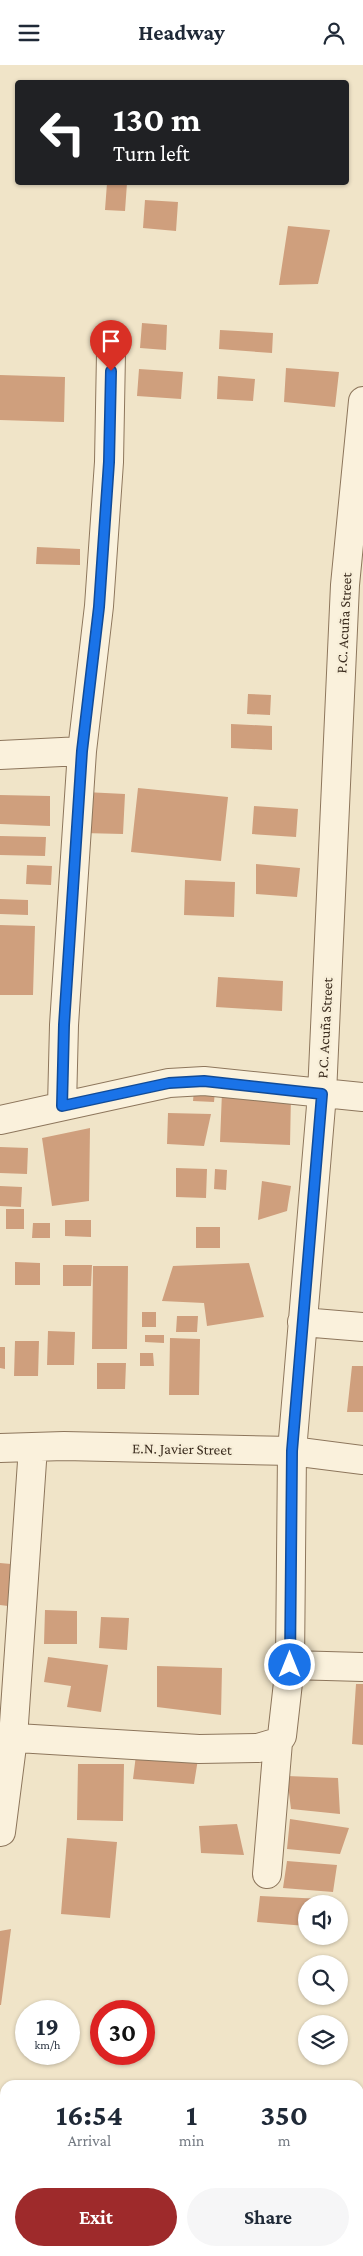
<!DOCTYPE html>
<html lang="en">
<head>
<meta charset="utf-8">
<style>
  body { margin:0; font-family:"Crimson Pro",serif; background:#f6f6f7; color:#1f2937; height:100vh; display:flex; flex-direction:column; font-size:19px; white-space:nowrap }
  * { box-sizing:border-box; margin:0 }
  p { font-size:16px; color:#747a83 }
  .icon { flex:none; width:28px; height:28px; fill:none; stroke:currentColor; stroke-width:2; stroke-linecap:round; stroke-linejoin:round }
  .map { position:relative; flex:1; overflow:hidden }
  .drawer { position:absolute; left:0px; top:2015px; width:364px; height:176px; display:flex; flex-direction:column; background:#fff; border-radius:15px 15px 0 0; box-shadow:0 1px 4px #0004 }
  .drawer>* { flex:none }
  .guide { position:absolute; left:15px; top:15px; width:334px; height:105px; border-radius:5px; box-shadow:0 1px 4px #0004; background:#202124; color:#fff; overflow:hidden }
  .tools { position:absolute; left:298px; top:1830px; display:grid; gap:10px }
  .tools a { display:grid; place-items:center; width:50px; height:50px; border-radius:50%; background:#fff; box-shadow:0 1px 4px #0004; font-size:25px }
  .speed { position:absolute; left:15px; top:1935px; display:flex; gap:10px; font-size:25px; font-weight:700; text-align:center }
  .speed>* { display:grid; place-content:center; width:65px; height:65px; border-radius:50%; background:#fff; box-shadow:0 1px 4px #0004; line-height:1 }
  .speed small { font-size:12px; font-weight:400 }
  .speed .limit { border:8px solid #d22; background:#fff; color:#111 }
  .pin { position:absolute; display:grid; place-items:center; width:42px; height:42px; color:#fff; margin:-51px -21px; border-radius:50% 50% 50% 0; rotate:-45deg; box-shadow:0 0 5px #0007 }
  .pin .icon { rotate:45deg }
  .me { position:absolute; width:55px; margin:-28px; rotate:0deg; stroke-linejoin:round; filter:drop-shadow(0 0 4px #0008) }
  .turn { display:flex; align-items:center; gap:18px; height:105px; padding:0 15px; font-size:22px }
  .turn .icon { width:65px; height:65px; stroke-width:2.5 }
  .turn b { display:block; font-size:35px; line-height:42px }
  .eta { display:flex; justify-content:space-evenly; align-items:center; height:85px; text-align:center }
  .eta b { font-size:30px; font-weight:700; line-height:35px }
  .primary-button { display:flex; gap:10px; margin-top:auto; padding:10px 15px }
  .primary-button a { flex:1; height:58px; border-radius:30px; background:#9e2a2b; color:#fff; font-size:20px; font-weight:700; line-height:58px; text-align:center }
  .primary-button a+a { background:#f6f6f7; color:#1f2937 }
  header { display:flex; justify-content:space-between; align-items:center; height:65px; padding:0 15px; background:#fff; font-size:22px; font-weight:700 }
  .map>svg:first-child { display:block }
</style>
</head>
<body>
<header><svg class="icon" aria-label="menu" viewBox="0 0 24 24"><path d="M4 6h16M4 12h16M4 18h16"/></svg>Headway<svg class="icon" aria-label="person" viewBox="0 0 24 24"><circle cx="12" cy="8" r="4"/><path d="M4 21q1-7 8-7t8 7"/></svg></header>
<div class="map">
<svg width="363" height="2191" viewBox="0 0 363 2191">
  <rect width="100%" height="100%" fill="#f0e4c8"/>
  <path fill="#cf9f7d" d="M107 118H127L125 146 105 145Z
    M145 135 178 137 176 166 143 163Z
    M288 161 330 165 318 219 279 220Z
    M142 258 167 260 166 285 140 283Z
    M220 265 273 268 272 288 219 284Z
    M286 303 339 307 335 342 284 337Z
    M139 304 183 307 181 334 137 331Z
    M0 310 65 312 64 357 0 355Z
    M218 311 255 314 253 336 217 334Z
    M37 482 80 484V500L36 499Z
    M248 629 271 630 270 650 247 649Z
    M231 659 272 661V685L231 683Z
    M138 723 228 732 221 796 131 787Z
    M85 727 125 729 123 769 83 768Z
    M0 730 50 731V761L0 759Z
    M254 741 298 744 296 772 252 769Z
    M0 771 46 772 45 791 0 790Z
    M256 799 300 803 297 832 256 829Z
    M27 800 52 801 51 820 26 819Z
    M185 815 235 817 234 852 184 850Z
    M0 834 28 835V850L0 849Z
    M0 860 35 861 33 930H0Z
    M218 912 283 916 282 946 216 942Z
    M194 1025 215 1026 214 1037 193 1036Z
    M222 1027 291 1030 290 1080 220 1077Z
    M168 1048 211 1049 204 1081 167 1079Z
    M90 1063 89 1136 52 1141 42 1073Z
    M0 1082 28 1083 27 1109 0 1108Z
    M176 1103 207 1104 206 1133 176 1132Z
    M215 1104 227 1105 226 1125 214 1124Z
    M262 1116 291 1121 287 1146 258 1155Z
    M0 1121 22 1122 21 1142 0 1141Z
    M6 1144H24V1164H6Z
    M65 1155H91V1172L65 1171Z
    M33 1158H50V1173H32Z
    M196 1162H220V1183H196Z
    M15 1197 40 1198V1220H15Z
    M249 1198 264 1252 207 1261 204 1238 162 1236 173 1201Z
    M63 1200H92L91 1221H63Z
    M93 1201H128L127 1284H92Z
    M142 1247H156V1262H142Z
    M177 1251H198L197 1267H176Z
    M48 1266 75 1267 74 1300H47Z
    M145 1270H164V1278L145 1277Z
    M170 1273 200 1274 199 1330H169Z
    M15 1276H39L38 1311H14Z
    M0 1282H5V1304L0 1303Z
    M140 1288H153L154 1301H140Z
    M97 1298H126L125 1324H97Z
    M352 1301H363V1347H347Z
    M0 1498 11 1499 8 1541 0 1540Z
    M45 1545 77 1546V1579H44Z
    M101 1552 129 1553 127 1585 99 1583Z
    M48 1592 108 1600 101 1647 67 1642 71 1621 44 1617Z
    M157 1601 222 1603 221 1650 157 1642Z
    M356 1619H363V1680L352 1679Z
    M136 1690 198 1694 194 1719 133 1714Z
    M78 1699H124L123 1756 77 1755Z
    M287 1711 338 1713 340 1749 291 1744Z
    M290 1754 349 1763 340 1789 287 1784Z
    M237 1759 244 1790 201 1788 199 1761Z
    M67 1773 117 1777 110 1853 61 1849Z
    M287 1796 337 1800 333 1827 283 1823Z
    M260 1831 323 1834 322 1839H306V1861L257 1857Z
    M11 1864 1 1940H0V1866Z"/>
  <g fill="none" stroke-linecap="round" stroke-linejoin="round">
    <g stroke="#8d765c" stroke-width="30">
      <path id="minor" d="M0 690 82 686
        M62 1041 64 960 82 686 99 541 109 397 111 288
        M0 1055 169 1018 204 1016 363 1032
        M302 1257 363 1262
        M0 1383 64 1381 292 1386 363 1395
        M290 1600 363 1602
        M0 1672 199 1684 258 1683 278 1677
        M1 1767 13 1673 33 1382
        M267 1809 278 1677 282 1671 290 1600 292 1386 322 1029 345 520 363 336"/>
    </g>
    <use href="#minor" stroke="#faf1dc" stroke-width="28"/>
  </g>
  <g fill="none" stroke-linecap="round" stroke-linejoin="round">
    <g stroke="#114b97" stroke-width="12">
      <path id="route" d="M111 306 109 397 99 542 82 686 64 960 62 1041 169 1018 204 1016 322 1029 292 1386 290 1600"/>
    </g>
    <use href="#route" stroke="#1a73e8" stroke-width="9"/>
  </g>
  <g text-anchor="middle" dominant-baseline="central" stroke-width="4.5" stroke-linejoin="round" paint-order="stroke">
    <g font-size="15" fill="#3d2e20" stroke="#f7eed8">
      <text transform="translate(344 558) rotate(-87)">P.C. Acuña Street</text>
      <text transform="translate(325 963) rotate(-87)">P.C. Acuña Street</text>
      <text transform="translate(182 1384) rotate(1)">E.N. Javier Street</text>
    </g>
  </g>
</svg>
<div class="tools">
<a><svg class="icon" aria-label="sound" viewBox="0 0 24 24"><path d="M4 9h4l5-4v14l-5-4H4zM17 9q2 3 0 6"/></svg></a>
<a><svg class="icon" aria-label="search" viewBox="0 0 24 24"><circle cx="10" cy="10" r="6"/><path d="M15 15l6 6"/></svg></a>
<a><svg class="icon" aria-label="layers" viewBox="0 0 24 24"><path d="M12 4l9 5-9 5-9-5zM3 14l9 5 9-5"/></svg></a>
</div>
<div class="speed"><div>19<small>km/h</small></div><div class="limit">30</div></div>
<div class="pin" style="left:111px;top:306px;background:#d93025"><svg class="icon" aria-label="arrive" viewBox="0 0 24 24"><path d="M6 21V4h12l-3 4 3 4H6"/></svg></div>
<svg class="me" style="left:290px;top:1600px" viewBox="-20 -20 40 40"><circle r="17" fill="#1a73e8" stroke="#fff" stroke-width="3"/><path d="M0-11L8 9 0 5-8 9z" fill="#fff"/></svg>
<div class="guide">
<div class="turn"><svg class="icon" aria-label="left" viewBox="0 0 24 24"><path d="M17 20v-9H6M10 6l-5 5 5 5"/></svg><div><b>130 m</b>Turn left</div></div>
</div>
<section class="drawer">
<div class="eta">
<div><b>16:54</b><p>Arrival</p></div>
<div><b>1</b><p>min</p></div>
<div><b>350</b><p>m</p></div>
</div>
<div class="primary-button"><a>Exit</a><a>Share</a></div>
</section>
</div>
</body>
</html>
